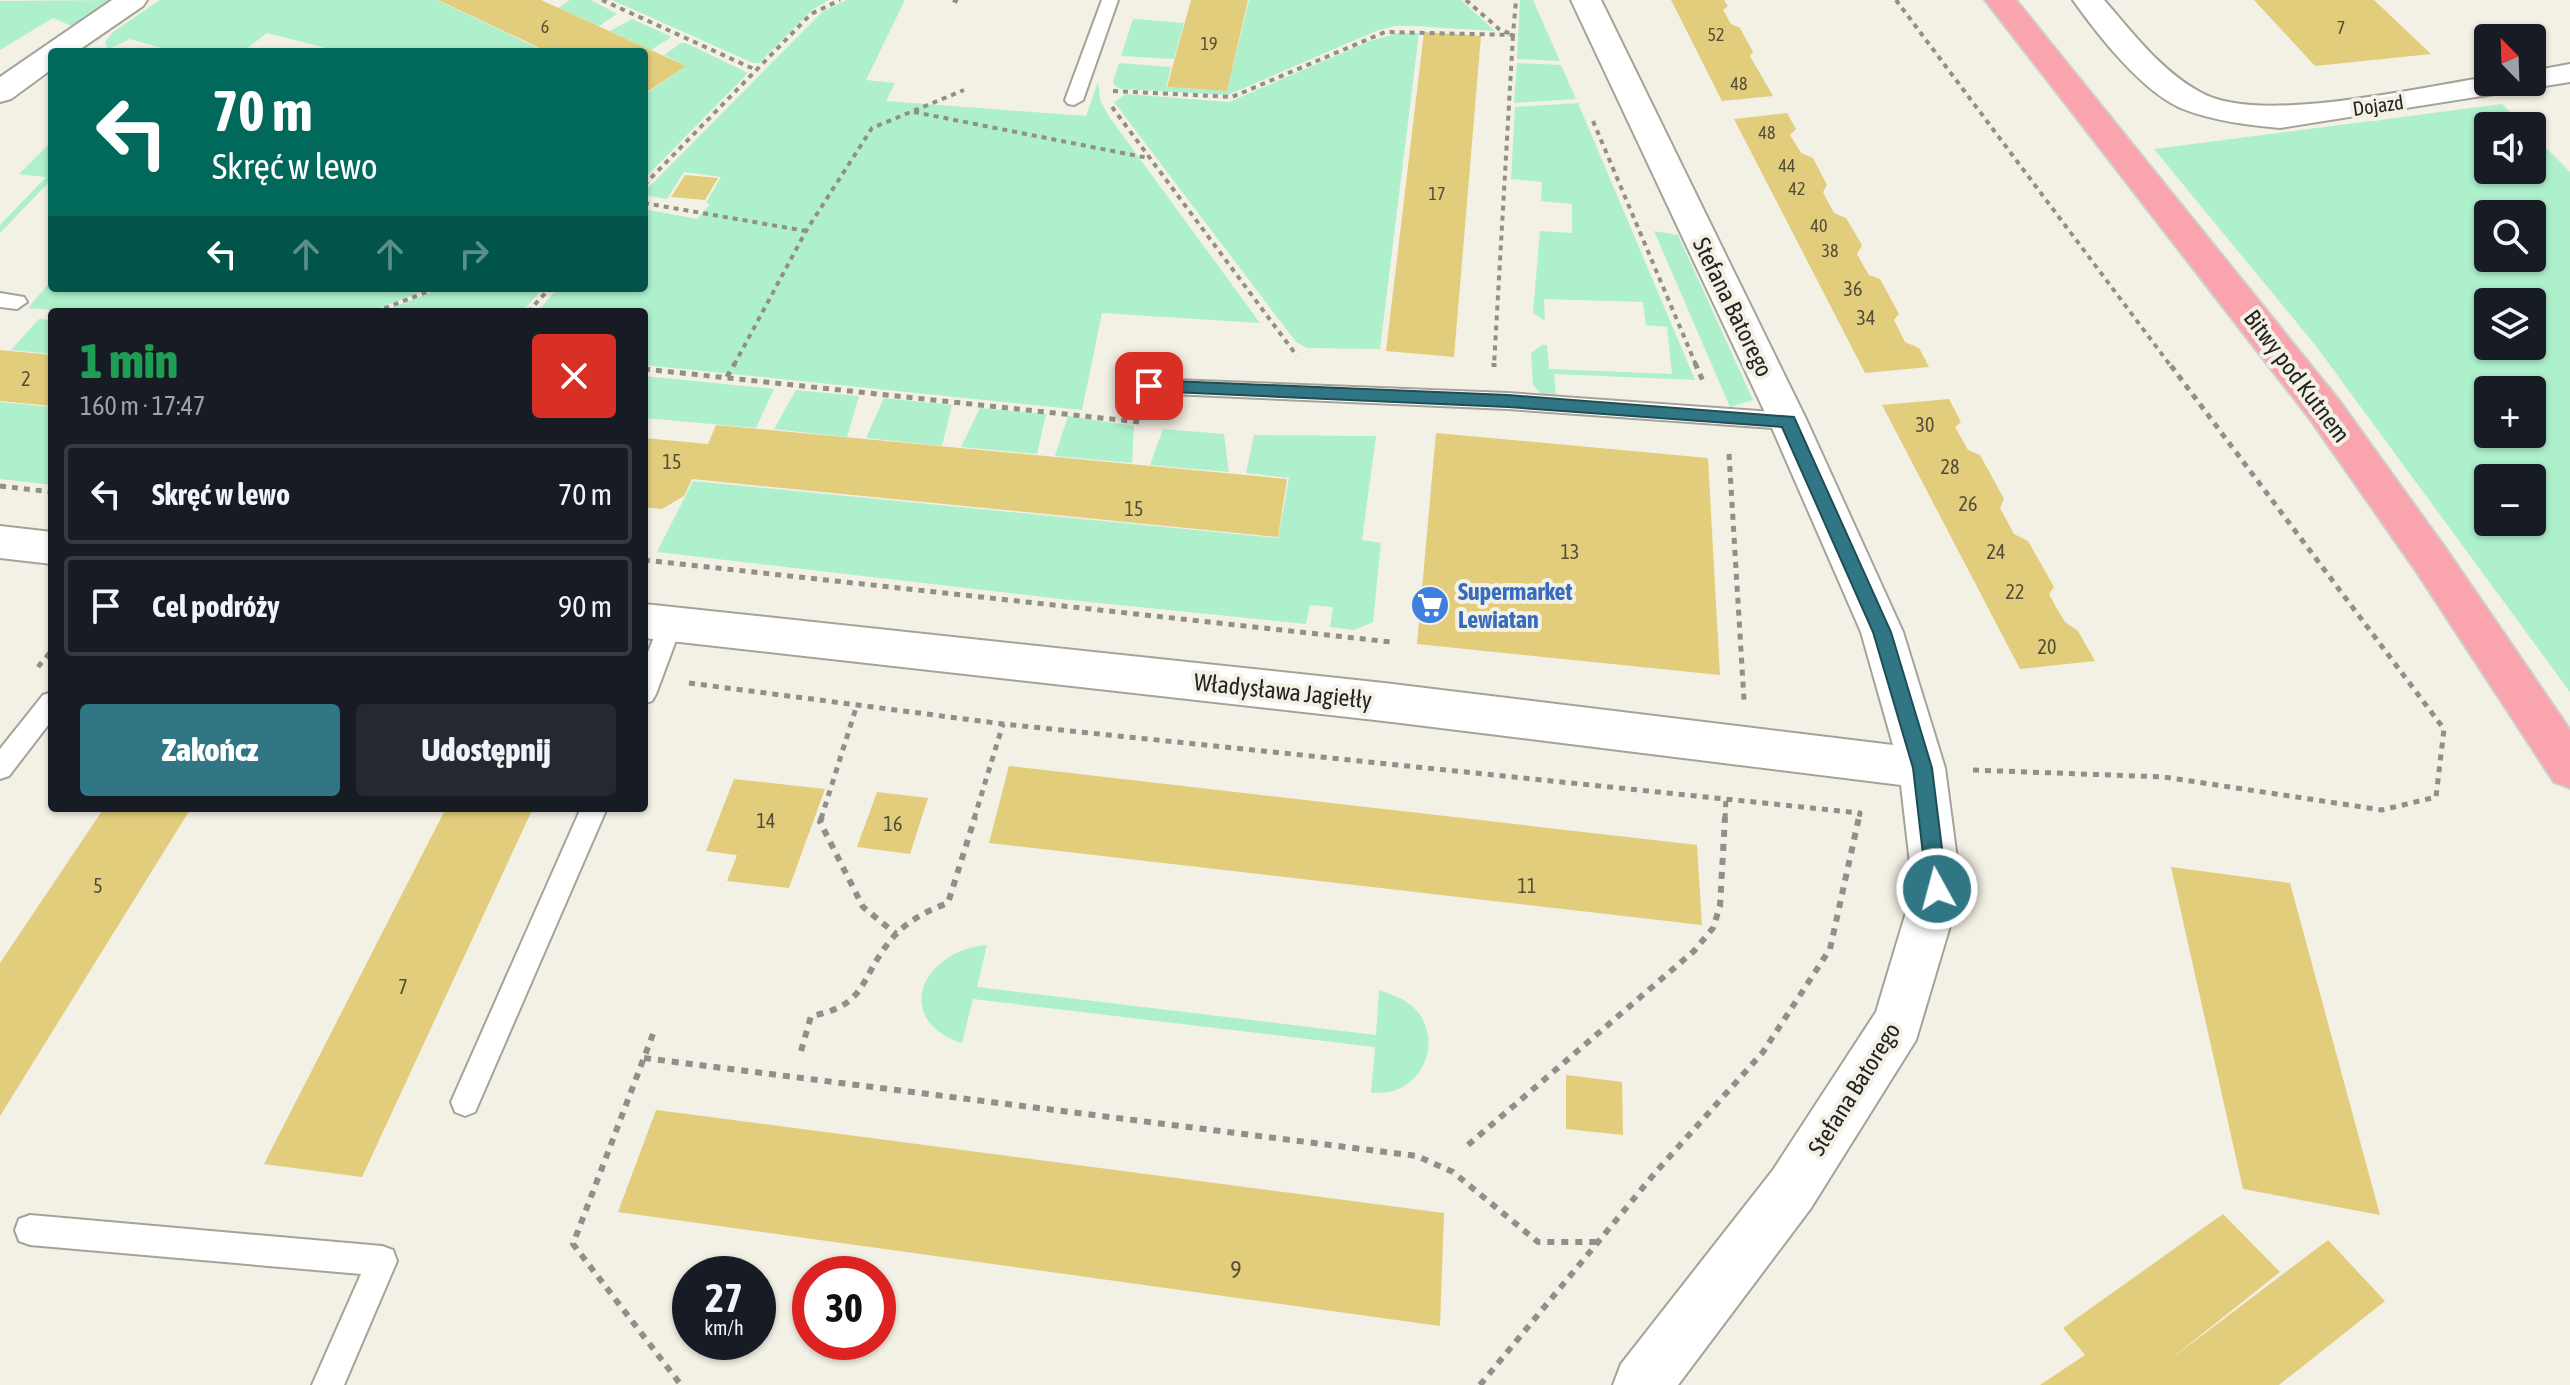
<!DOCTYPE html>
<html lang="pl">
<head>
<meta charset="utf-8">
<style>
  body { margin:0; font-family:"Asap Condensed",sans-serif; background:#242831; color:#f1f3f6; height:100vh; display:flex; flex-direction:column; font-size:30px; white-space:nowrap }
  * { box-sizing:border-box; margin:0 }
  p { font-size:26px; color:#9ea1a6 }
  .icon { flex:none; width:44px; height:44px; fill:none; stroke:currentColor; stroke-width:2; stroke-linecap:round; stroke-linejoin:round }
  .map { position:relative; flex:1; overflow:hidden }
  .drawer { position:absolute; left:48px; top:308px; width:600px; height:504px; display:flex; flex-direction:column; background:#171b24; border-radius:8px; box-shadow:0 2px 6px #0004 }
  .drawer>* { flex:none }
  .guide { position:absolute; left:48px; top:48px; width:600px; height:244px; border-radius:8px; box-shadow:0 2px 6px #0004; background:#00695c; color:#fff; overflow:hidden }
  .needle { width:52px; rotate:337deg }
  .fabs { position:absolute; left:2474px; top:24px; display:grid; gap:16px }
  .fabs a { display:grid; place-items:center; width:72px; height:72px; border-radius:8px; background:#171b24; box-shadow:0 2px 6px #0004; font-size:40px }
  .speed { position:absolute; left:672px; top:1256px; display:flex; gap:16px; font-size:40px; font-weight:700; text-align:center }
  .speed>* { display:grid; place-content:center; width:104px; height:104px; border-radius:50%; background:#171b24; box-shadow:0 2px 6px #0004; line-height:1 }
  .speed small { font-size:20px; font-weight:400 }
  .speed .limit { border:12px solid #d22; background:#fff; color:#111 }
  .pin { position:absolute; display:grid; place-items:center; width:68px; height:68px; color:#fff; margin:-34px; border-radius:16px; box-shadow:0 4px 12px #0006 }
  .me { position:absolute; width:88px; margin:-44px; rotate:353deg; stroke-linejoin:round; filter:drop-shadow(0 0 6px #0008) }
  .turn { display:flex; align-items:center; gap:28px; height:168px; padding:0 32px; font-size:36px }
  .turn .icon { width:104px; height:104px; stroke-width:2.5 }
  .turn b { display:block; font-size:56px; line-height:68px }
  .lanes { display:flex; align-items:center; height:76px; padding:0 32px; background:#0003; justify-content:center; gap:40px; direction:ltr }
  .lanes .off { opacity:.35 }
  .round { display:grid; place-items:center; flex:none; width:84px; height:84px; border-radius:8px; background:#242831 }
  .headline { display:flex; align-items:center; justify-content:space-between; height:136px; padding:0 32px }
  h1 { font-size:48px; font-weight:800; line-height:60px; color:#1e9e55 }
  .action { display:flex; gap:16px; margin-top:auto; padding:16px 32px }
  .action a { flex:1; height:92px; border-radius:8px; background:#307684; color:#fff; font-size:32px; font-weight:800; line-height:92px; text-align:center }
  .action a+a { background:#242831; color:#f1f3f6 }
  ul { padding:0; list-style:none }
  li { display:flex; align-items:center; gap:24px; height:100px; margin:0 16px 12px; padding:0 16px; border:4px solid #363941; border-radius:8px }
  li div { flex:1 }
  li b { display:block; font-size:30px }
  li em { font-style:normal }
  .map>svg:first-child { display:block }
</style>
</head>
<body>
<div class="map">
<svg width="2570" height="1385" viewBox="0 0 2570 1385">
  <rect width="100%" height="100%" fill="#f3f0e5"/>
  <path fill="#aef0cc" fill-rule="evenodd" d="M114 0 74 27 53 18 0 50V1Z
    M160 0H437L546 52H342L267 33 242 52H176L130 39 108 49 105 42 113 32Z
    M570 0H591L617 14 599 26 558 8Z
    M612 0H829L812 10 759 63H753Z
    M847 0H905L866 80 895 83 886 101 1086 116 1098 82 1100 100 1110 118 1260 323 1102 313 1082 410 644 365V312H537L558 288H644V209L697 219 710 204 706 203 721 177 684 172 667 199 644 195V192L823 11Z
    M1249 0H1461L1495 31 1415 26H1395L1376 31 1228 95 1121 89 1115 86 1113 82 1119 63 1171 67 1166 87 1227 91Z
    M1520 0H1533L1560 61 1517 59Z
    M632 19 670 36V38L651 50 610 31Z
    M1133 19 1184 23 1174 59 1121 56Z
    M1398 33H1419L1380 349 1307 348 1296 342 1114 102 1126 94 1229 102 1370 41Z
    M681 43H686L748 73 644 179V95L686 66 664 55Z
    M1517 63 1561 65 1576 99 1514 103Z
    M1578 103 1695 380 1554 374 1556 399 1541 394 1533 385 1531 353 1542 345H1547L1549 369 1672 374 1667 327 1646 325 1643 302 1544 299 1545 321 1533 313 1540 231 1572 233V204L1541 201 1542 182 1511 179 1515 107Z
    M2502 104 2524 126H2488V170H2532V134L2570 172V692L2316 346 2154 149ZM2488 214H2532V258H2488ZM2488 302H2532V346H2488ZM2488 390H2532V434H2488ZM2488 478H2532V522H2488Z
    M52 141V179L0 233V225L46 177 19 174Z
    M1654 231 1678 235 1753 400 1730 407Z
    M52 280V288H431L369 312H74L28 308Z
    M442 288H543L522 312H381Z
    M39 319 52 320V354L11 350Z
    M644 376 774 389 756 428 644 418Z
    M796 390 859 396 847 437 774 429Z
    M884 398 952 405 942 446 866 438Z
    M0 402 52 407V485L0 479Z
    M980 408 1046 414 1037 454 961 447Z
    M1068 416 1134 426 1132 463 1055 456Z
    M1163 429 1224 434 1229 472 1150 465Z
    M1254 435 1376 436 1362 540 1381 543 1373 622 1354 630 1330 627 1333 607 1310 605 1306 624 1060 599 657 552 693 481 1278 538 1289 478 1246 473Z
    M987 945 977 987 1376 1035 1379 990C1393 995 1408 1000 1417 1011 1439 1038 1428 1077 1396 1090 1389 1093 1379 1092 1371 1093L1375 1047 973 999 962 1043C891 1020 922 950 987 945Z"/>
  <path fill="#e2cd7c" d="M438 0H541L686 66 644 94V52H548Z
    M1191 0H1248L1227 91 1167 87Z
    M1671 0H1724L1728 6 1723 10 1731 24 1740 28 1753 52 1750 56 1773 96 1722 101Z
    M2254 0H2374L2431 54 2315 66Z
    M1424 32 1481 36 1454 357 1386 351Z
    M1787 113 1796 129 1790 135 1801 153 1813 158 1827 185 1823 192 1828 202 1834 213 1846 218 1862 245 1857 254 1863 265 1869 275 1880 279 1899 314 1894 320 1905 342 1919 348 1929 367 1865 373 1734 119Z
    M685 175 718 178 705 200 671 197Z
    M0 350 52 355V406L0 401Z
    M1949 399 1961 422 1955 427 1968 450 1980 455 2004 499 2000 508 2014 534 2028 541 2054 587 2049 594 2057 609 2065 622 2078 631 2095 661 2020 669 1882 405Z
    M716 425 1287 479 1278 537 692 479 684 496 662 509 644 507V438L708 444Z
    M1436 433 1708 458 1720 675 1417 644Z
    M1009 766 1697 845 1702 925 989 843Z
    M734 779 825 789 789 888 727 881 737 855 706 851Z
    M877 792 928 798 910 854 857 847Z
    M104 808H191L0 1116V963Z
    M446 808H533L362 1177 264 1164Z
    M2171 867 2290 883 2380 1215 2243 1189Z
    M1566 1075 1622 1082 1623 1135 1566 1129Z
    M656 1110 1444 1213 1440 1326 618 1212Z
    M2223 1214 2280 1272 2167 1362 2328 1240 2385 1301 2279 1385H2040L2085 1355 2063 1328Z"/>
  <g fill="none" stroke-linecap="round" stroke-linejoin="round">
    <g stroke="#a5a398" stroke-width="4">
      <path id="service" d="M1102 0H1118L1083 100 1074 105 1068 104 1065 100Z
        M0 293 24 297 27 302 17 309 0 307Z
        M1149 379 1508 393 1788 413 1795 416 1798 421 1795 426 1788 429 1508 409 1149 393 1142 391 1139 386 1142 381Z
        M670 615 678 617 682 624 656 694 652 701 644 704V662L662 617Z
        M52 692V720L9 776 0 779V749L43 695Z
        M581 808H607L475 1112 465 1116 455 1112 451 1102Z
        M30 1215 382 1246 393 1250 397 1261 344 1385H312L361 1274 30 1245 19 1241 15 1230 19 1219Z"/>
    </g>
    <g stroke="#a5a398" stroke-width="4">
      <path id="minor" d="M112 0H147L143 6 76 52H52V69L11 99 0 102V77Z
        M1571 0H1601L1807 421 1903 632 1945 768 1961 889 1916 1040 1811 1208 1678 1385H1613L1621 1364 1773 1170 1876 1012 1913 889 1901 785 1384 721 644 638V604L1384 683 1893 745 1861 632 1769 421Z
        M2073 0H2104C2134 34 2160 70 2200 92 2257 126 2420 87 2488 77V82H2532V71L2570 64V82L2280 128C2247 125 2214 121 2183 109 2143 93 2097 34 2073 0Z
        M0 526 52 532V564L0 558Z"/>
    </g>
    <g stroke="#cfcfce" stroke-width="4">
      <path id="primary" d="M1985 0H2016L2338 399 2446 549 2570 730V788L2554 782 2416 571 2310 419Z"/>
    </g>
    <path stroke="#918f88" stroke-width="4" stroke-dasharray="5 5" stroke-linecap="butt" d="M602 0 756 70
      M953 0 962 4
      M1466 0 1499 29 1513 35 1494 365
      M1896 0 2170 365
      M1113 91 1232 97 1385 32 1513 35 1516 0
      M1112 107 1297 356
      M914 112 1148 158
      M1593 121 1696 365
      M644 185 811 14 840 0
      M644 203 806 231
      M375 312 437 288
      M528 312 550 288
      M734 365 806 231 872 128 964 90"/>
    <path stroke="#918f88" stroke-width="5" stroke-dasharray="6 6" stroke-linecap="butt" d="M1695 363 1703 381
      M1494 367V363
      M644 369 1139 422
      M727 377 735 363
      M1729 454 1744 700
      M0 486 52 492
      M644 560 1391 642
      M38 667 52 650
      M689 683 1003 724 1860 813 1859 819
      M1973 770 2164 777 2382 810 2436 797 2444 729 2169 363
      M821 819 857 705
      M974 819 1003 724
      M1725 819 1726 798"/>
    <path stroke="#918f88" stroke-width="6" stroke-dasharray="7 7" stroke-linecap="butt" d="M822 817 820 822 863 907 896 934
      M653 1034 573 1244 681 1385
      M801 1051 811 1016C868 1005 859 979 890 941 905 922 926 911 948 903L975 817
      M644 1058 1417 1156 1453 1172 1538 1242H1597
      M1468 1145 1694 951 1713 928 1720 906 1725 817
      M1480 1385 1655 1173 1763 1052 1830 949 1859 817"/>
    <use href="#service" fill="#fff" fill-rule="evenodd"/>
    <use href="#minor" fill="#fff" fill-rule="evenodd"/>
    <use href="#primary" fill="#faa4ad" fill-rule="evenodd"/>
  </g>
  <path fill="#307684" stroke="#1f4d56" stroke-width="2" d="M1149 380 1508 395 1794 417 1891 632 1932 768 1947 889 1944 895 1937 898 1930 895 1927 889 1913 768 1873 632 1782 427 1508 407 1149 391 1142 386Z"/>
  <defs>
    <g id="supermarket-disc" transform="scale(2)"><circle r="9.5" fill="#3f7fe0" stroke="#f3f0e5"/><path d="M-6-5.5h2.5l.6 2H6L4.5 2H-2.5L-4.4-4H-6ZM-1.5 3.2a1.3 1.3 0 1 0 .1 0ZM3 3.2a1.3 1.3 0 1 0 .1 0Z" fill="#fff"/></g>
  </defs>
  <g fill-rule="evenodd">
    <use href="#supermarket-disc" x="1430" y="605"/>
  </g>
  <g text-anchor="middle" dominant-baseline="central" stroke-width="8" stroke-linejoin="round" paint-order="stroke">
    <g font-size="18" fill="#544e37">
      <text x="545" y="26">6</text>
      <text x="2341" y="27">7</text>
      <text x="1716" y="34">52</text>
      <text x="1209" y="43">19</text>
      <text x="1739" y="83">48</text>
      <text x="1767" y="132">48</text>
      <text x="1787" y="165">44</text>
      <text x="1797" y="188">42</text>
      <text x="1437" y="193">17</text>
      <text x="1819" y="225">40</text>
      <text x="1830" y="250">38</text>
    </g>
    <g font-size="20" fill="#252420" stroke="#f3f0e5">
      <text transform="translate(2378 105) rotate(-8)">Dojazd</text>
    </g>
    <g font-size="20" fill="#544e37">
      <text x="1853" y="288">36</text>
      <text x="1866" y="317">34</text>
      <text x="26" y="378">2</text>
      <text x="1925" y="424">30</text>
      <text x="672" y="461">15</text>
      <text x="1950" y="466">28</text>
      <text x="1968" y="503">26</text>
      <text x="1134" y="508">15</text>
      <text x="1570" y="551">13</text>
      <text x="1996" y="551">24</text>
      <text x="2015" y="591">22</text>
      <text x="2047" y="646">20</text>
      <text x="766" y="820">14</text>
      <text x="893" y="823">16</text>
      <text x="98" y="885">5</text>
      <text x="1527" y="885">11</text>
      <text x="403" y="986">7</text>
    </g>
    <g font-size="24" fill="#252420" stroke="#f3f0e5">
      <text transform="translate(1733 307) rotate(64)">Stefana Batorego</text>
      <text transform="translate(2297 376) rotate(53)">Bitwy pod Kutnem</text>
      <text transform="translate(1283 691) rotate(6)">Władysława Jagiełły</text>
      <text transform="translate(1854 1089) rotate(-58)">Stefana Batorego</text>
    </g>
    <g font-size="24" font-weight="bold" fill="#366cbe" stroke="#f3f0e5" text-anchor="start">
      <text x="1458" y="591">Supermarket<tspan x="1458" dy="28">Lewiatan</tspan></text>
    </g>
    <g font-size="24" fill="#544e37">
      <text x="1236" y="1269">9</text>
    </g>
  </g>
</svg>
<div class="fabs">
<a><svg class="needle" viewBox="-14 -14 28 28"><path d="M0-13l5 13h-10z" fill="#e53935"/><path d="M0 13l5-13h-10z" fill="#9ea1a6"/></svg></a>
<a><svg class="icon" aria-label="sound" viewBox="0 0 24 24"><path d="M4 9h4l5-4v14l-5-4H4zM17 9q2 3 0 6"/></svg></a>
<a><svg class="icon" aria-label="search" viewBox="0 0 24 24"><circle cx="10" cy="10" r="6"/><path d="M15 15l6 6"/></svg></a>
<a><svg class="icon" aria-label="layers" viewBox="0 0 24 24"><path d="M12 4l9 5-9 5-9-5zM3 14l9 5 9-5"/></svg></a>
<a>+</a>
<a>−</a>
</div>
<div class="speed"><div>27<small>km/h</small></div><div class="limit">30</div></div>
<div class="pin" style="left:1149px;top:386px;background:#d93025"><svg class="icon" aria-label="arrive" viewBox="0 0 24 24"><path d="M6 21V4h12l-3 4 3 4H6"/></svg></div>
<svg class="me" style="left:1937px;top:889px" viewBox="-20 -20 40 40"><circle r="17" fill="#307684" stroke="#fff" stroke-width="3"/><path d="M0-11L8 9 0 5-8 9z" fill="#fff"/></svg>
<div class="guide">
<div class="turn"><svg class="icon" aria-label="left" viewBox="0 0 24 24"><path d="M17 20v-9H6M10 6l-5 5 5 5"/></svg><div><b>70 m</b>Skręć w lewo</div></div>
<div class="lanes"><svg class="icon" aria-label="left" viewBox="0 0 24 24"><path d="M17 20v-9H6M10 6l-5 5 5 5"/></svg><svg class="icon off" aria-label="ahead" viewBox="0 0 24 24"><path d="M12 20V5M6 11l6-6 6 6"/></svg><svg class="icon off" aria-label="ahead" viewBox="0 0 24 24"><path d="M12 20V5M6 11l6-6 6 6"/></svg><svg class="icon off" aria-label="right" viewBox="0 0 24 24"><path d="M7 20v-9h11M14 6l5 5-5 5"/></svg></div>
</div>
<section class="drawer">
<div class="headline"><div><h1>1 min</h1><p>160 m · 17:47</p></div><a class="round" style="background:#d93025;color:#fff"><svg class="icon" aria-label="close" viewBox="0 0 24 24"><path d="M6 6l12 12M18 6L6 18"/></svg></a></div>
<ul>
<li><svg class="icon" aria-label="left" viewBox="0 0 24 24"><path d="M17 20v-9H6M10 6l-5 5 5 5"/></svg><div><b>Skręć w lewo</b></div><em>70 m</em></li>
<li><svg class="icon" aria-label="arrive" viewBox="0 0 24 24"><path d="M6 21V4h12l-3 4 3 4H6"/></svg><div><b>Cel podróży</b></div><em>90 m</em></li>
</ul>
<div class="action"><a>Zakończ</a><a>Udostępnij</a></div>
</section>
</div>
</body>
</html>
